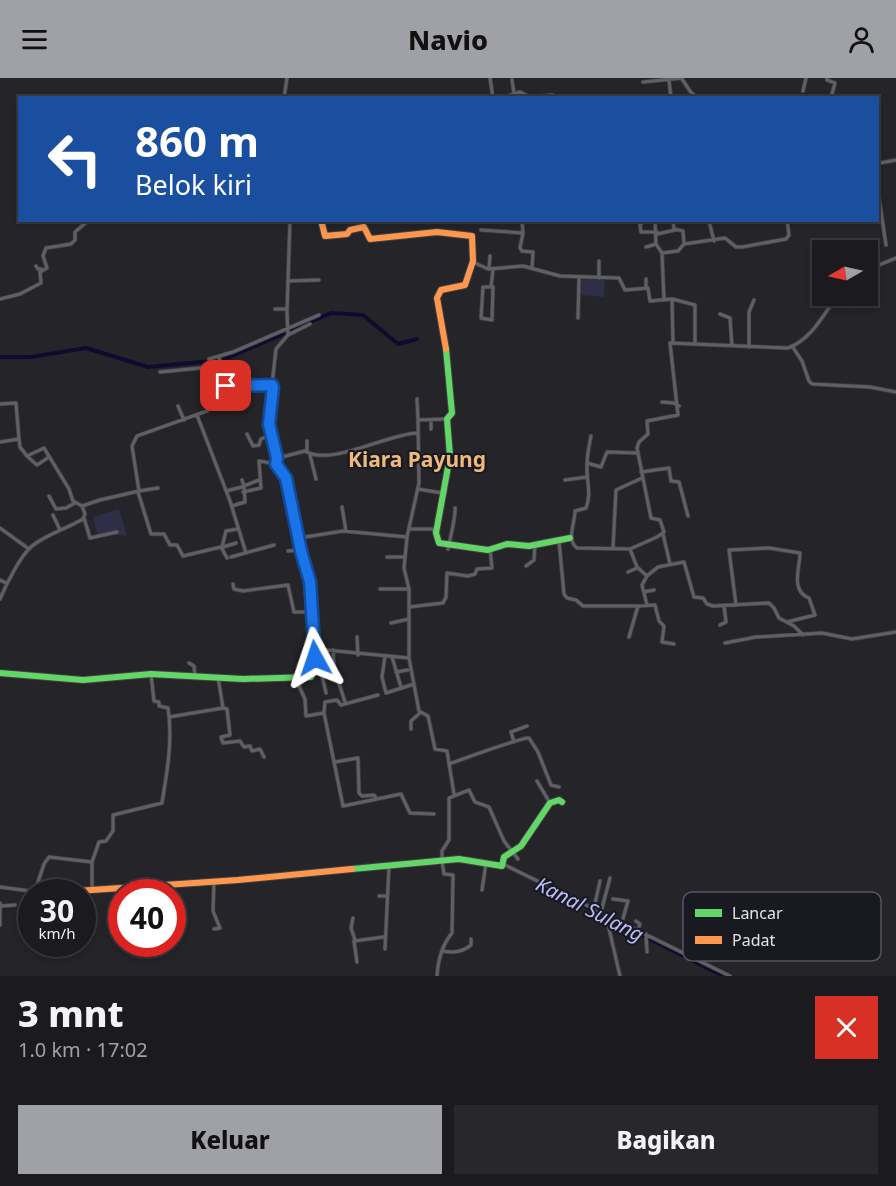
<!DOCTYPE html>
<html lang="id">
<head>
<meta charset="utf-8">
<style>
  body { margin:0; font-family:"Noto Sans",sans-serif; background:#28282c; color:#f1f3f6; height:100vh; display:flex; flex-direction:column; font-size:22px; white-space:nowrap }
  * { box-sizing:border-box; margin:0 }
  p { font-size:20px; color:#a0a1a4 }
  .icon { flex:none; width:33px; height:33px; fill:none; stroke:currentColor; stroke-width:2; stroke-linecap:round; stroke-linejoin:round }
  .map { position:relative; height:898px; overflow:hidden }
  .panel { display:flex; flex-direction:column; background:#1b1b1f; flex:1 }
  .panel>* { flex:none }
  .top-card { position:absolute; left:18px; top:18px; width:861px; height:126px; border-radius:0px; box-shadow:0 3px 9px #0003,0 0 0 2px #39393d; background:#1a4fa0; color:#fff; overflow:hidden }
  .needle { width:39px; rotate:261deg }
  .controls { position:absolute; left:812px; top:162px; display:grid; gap:12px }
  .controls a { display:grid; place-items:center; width:66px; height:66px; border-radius:0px; background:#1b1b1f; box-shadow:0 3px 9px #0003,0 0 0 2px #39393d; font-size:30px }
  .speed { position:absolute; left:18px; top:801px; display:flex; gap:12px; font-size:30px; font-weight:700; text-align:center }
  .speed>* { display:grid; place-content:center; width:78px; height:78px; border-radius:50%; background:#1b1b1f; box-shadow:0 3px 9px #0003,0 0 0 2px #39393d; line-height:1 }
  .speed small { font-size:15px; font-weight:400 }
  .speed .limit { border:9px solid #d22; background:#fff; color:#111 }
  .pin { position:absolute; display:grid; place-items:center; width:51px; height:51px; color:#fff; margin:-26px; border-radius:12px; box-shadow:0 3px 9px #0006 }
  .me { position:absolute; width:66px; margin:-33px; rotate:355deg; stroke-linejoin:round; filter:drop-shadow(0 0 4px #0008) }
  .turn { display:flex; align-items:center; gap:21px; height:126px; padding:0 18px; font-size:27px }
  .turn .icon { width:78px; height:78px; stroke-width:2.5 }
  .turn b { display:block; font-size:42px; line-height:51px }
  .round { display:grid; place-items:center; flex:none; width:63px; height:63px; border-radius:0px; background:#28282c }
  .overview { display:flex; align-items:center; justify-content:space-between; height:102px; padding:0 18px }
  h1 { font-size:36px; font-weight:800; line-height:45px }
  .action { display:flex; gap:12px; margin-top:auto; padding:12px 18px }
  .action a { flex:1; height:69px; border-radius:0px; background:#a0a1a6; color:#111; font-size:24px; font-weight:800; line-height:69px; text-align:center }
  .action a+a { background:#28282c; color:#f1f3f6 }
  header { display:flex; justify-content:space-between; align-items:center; height:78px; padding:0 18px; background:#a0a1a6; color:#111; font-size:27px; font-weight:800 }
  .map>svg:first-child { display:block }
</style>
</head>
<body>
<header><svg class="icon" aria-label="menu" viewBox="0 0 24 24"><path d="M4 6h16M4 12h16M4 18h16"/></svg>Navio<svg class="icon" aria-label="person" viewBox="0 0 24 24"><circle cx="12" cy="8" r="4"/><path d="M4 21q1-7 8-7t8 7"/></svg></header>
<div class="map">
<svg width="896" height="898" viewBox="0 0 896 898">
  <rect width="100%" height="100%" fill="#242429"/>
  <path fill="#2e2e46" d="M580 201 605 202 604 219 579 217Z
    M119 431 127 458 111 456 98 459 93 439Z"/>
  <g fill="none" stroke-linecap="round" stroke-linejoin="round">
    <path stroke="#0f0b2f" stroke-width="3" d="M37 814 63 812
      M558 815 722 898"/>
    <path stroke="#0f0b2f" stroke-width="4" d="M0 279H31L86 270 148 289 223 282 331 235 363 237 398 266 417 261"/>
    <g stroke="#414145" stroke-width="4.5">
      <path id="street" d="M490 0 493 20
        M827 0V2L835 5 831 20
        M682 1 690 13 697 20
        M512 2 514 15
        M669 2 671 20
        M643 4 682 0
        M803 13 806 0
        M511 17 520 14 530 19 552 17 556 20
        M284 20 287 0
        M502 20 511 17 512 20
        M878 82 880 85 878 89
        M880 85 896 82
        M878 113 886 167
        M644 142 640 147 641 154H657
        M655 142 656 166 662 175
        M709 143 714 163
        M481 152 523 155 522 142
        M523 155 520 170 522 173 533 174 532 190
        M657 156 675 152
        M684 166 725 160 736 169H742L786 161 789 157 787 142
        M646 169 656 166
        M490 178 489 191 523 188 560 198 619 200 625 212 648 210 650 223 672 221 673 264
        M475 185 488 191
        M36 188 38 191H41V193
        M867 192 896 180
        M599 200V183
        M646 201V209
        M288 203 319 202
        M483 209H493L492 242 481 240Z
        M491 209 493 192
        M842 218 852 222 851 228 847 227
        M0 221 20 216 41 205 40 194 47 190 43 178 46 170 71 166 75 162V154L89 142
        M672 221 695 227V266
        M664 222 662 175 678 173 684 166 683 153 674 151 673 142
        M275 231H287
        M720 236 730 240 732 268
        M578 240 579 199
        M288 257 310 246
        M792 268 802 283 809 303 812 306 870 309 896 314
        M749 269V234L754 222
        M219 279 226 308
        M209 281 233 274 319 237
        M160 294 221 288
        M417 321 418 342
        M662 324 674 325 679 328
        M0 326 16 325 19 361
        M178 328 184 342
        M197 337 230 423 246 475
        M447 341 418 342 419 405 407 459 404 490 409 511V580L419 633 428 638 435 671 447 673 454 716
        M431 351V342
        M247 356 253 368 259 367 261 361 270 357
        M591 358C589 368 587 377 587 387 586 402 592 416 586 430L575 433C575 445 566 462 577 470L630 471 637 489 647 498 642 507 647 527
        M307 363V373
        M0 364 19 361 20 369 27 378 44 370 69 411 73 423 82 428
        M310 377 316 401
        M419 377 456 379
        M28 379 37 387 49 379
        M278 380 305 373C330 389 387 356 417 355
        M587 385 601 389 607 374 637 375
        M641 394 669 390 671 403 679 404 688 438
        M565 402 587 399
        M244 408 259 402
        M418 411 442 415
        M139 413 158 410
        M226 413 242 409
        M138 414 151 456H164L170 467H177L183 478 221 469 227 480
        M243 414 261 410 259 383 276 386
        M49 418 56 431 66 430 75 425
        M232 428 245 424 244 408 242 402
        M342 429 346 453
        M53 437 60 452
        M84 440 90 460 117 454
        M0 450 29 471
        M410 451H432L436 455
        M663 456 670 486
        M299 460 343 453 407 459
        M559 463 564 516 567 520 576 522 583 528H638
        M222 469 226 453 238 451
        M223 469 236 465
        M613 470 616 412 642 400
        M448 471C450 460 456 439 455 430
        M630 471 657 459 664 454 660 442 651 440 637 370 639 364 648 356 647 343 678 337 670 265 788 270C811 262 824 236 837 218
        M288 473 301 472
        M231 479 274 467
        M387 479H405
        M526 488 534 482 535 466
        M628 494 637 490
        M647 498 658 489 684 484 694 519 703 520 707 526 713 528 769 525 774 530 779 540 794 548 803 557
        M0 502 6 505
        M233 506 234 511 243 513 288 507 294 534H311
        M380 511H409
        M644 514 654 512
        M0 521C6 507 20 478 32 468 47 456 66 451 83 441L85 436 82 428 100 422 139 413 132 368 137 358 207 333 219 314 229 307H272L276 271 288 257 287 234 290 142
        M736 527 729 472 769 470 800 475C800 489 790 513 809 520L815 537 787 544
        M409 529 443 525 446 519 447 495 468 498 475 496 477 491 492 490 490 471
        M391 545 409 541
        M720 547 726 544 724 528
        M357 559 358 577
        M629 559 638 528 655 527 659 543 664 548 662 564 674 566
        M725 565 756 559 822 555 852 561 896 554
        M316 571 409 580
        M333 572 334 590 345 624
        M385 578 382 599 386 615 414 606
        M392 579 401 609
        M189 585 194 588 195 598
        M316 588 321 593 326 615
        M315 590 300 592 298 606 305 621 306 638 324 635
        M396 594 408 592
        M378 617 341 627 337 622 325 624 324 635 343 728 401 716 410 735 434 736
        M223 630 227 631 230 657 221 659 223 665 240 663 244 669 250 668 252 673 260 671 264 679
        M169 639 223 630 218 599
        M411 651V643L420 635
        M514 664 511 654 527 648
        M335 684 358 680 359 715 362 718 374 717 376 720
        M449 686C460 682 523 659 529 660L538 674 551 707 559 709
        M537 703 550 725
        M442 779V773L449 762V720L469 712 475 724 489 729 504 763 518 781
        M503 786 730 898
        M0 809 37 814
        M92 809V784
        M482 812 486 785
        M35 813 44 786 49 779 92 784 99 764 106 763 113 753V737L162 725C167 694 173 662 168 630L159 628V624L154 623 151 596
        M379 818H387
        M613 821 628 823 622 844
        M0 825V847
        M1 828 15 827
        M594 830 600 803
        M601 834 610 800
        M608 837 607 842 620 898
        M353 840 351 850 355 862
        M636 843 640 846 638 851
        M214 851 220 850 213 833 214 804
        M646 856 647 874
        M385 871 389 788
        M443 873C453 875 463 874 471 867V861
        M357 884 354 863 384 859
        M437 898C438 882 442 867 452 855L453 797 444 796 442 783"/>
    </g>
    <g stroke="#414145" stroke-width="8">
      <path id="fast" d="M446 271 452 335 447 341 450 378 436 455 439 465 488 472 507 466 529 468 570 460
        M0 595 83 602 151 596 243 601 311 599 316 588 310 504 292 427
        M352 791 459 781 502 788 504 779 521 768 550 725 559 722 562 724"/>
    </g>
    <g stroke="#414145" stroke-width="8">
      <path id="slow" d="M321 142 325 158 347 156 350 152 364 149 370 161 437 154 472 158 473 183 465 207 441 212 437 220 446 271
        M272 307 274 316 270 352 276 376V386L287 401 292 427
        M62 814 238 802 352 791"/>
    </g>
    <use href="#street" stroke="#606064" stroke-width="3"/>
    <use href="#fast" stroke="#63d668" stroke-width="6"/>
    <use href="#slow" stroke="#ff974d" stroke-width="6"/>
  </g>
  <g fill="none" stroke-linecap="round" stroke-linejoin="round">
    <g stroke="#114b97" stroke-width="15">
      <path id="route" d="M226 308 272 307 273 309 269 346 277 380 276 386 286 400 301 473 310 504 315 580"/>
    </g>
    <use href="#route" stroke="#1a73e8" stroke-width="10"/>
  </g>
  <g text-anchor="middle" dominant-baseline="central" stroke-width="4.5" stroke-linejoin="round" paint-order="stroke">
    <g font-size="20" font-style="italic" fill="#b9befa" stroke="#191922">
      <text transform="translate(590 831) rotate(27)">Kanal Sulang</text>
    </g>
    <g font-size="21" font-weight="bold" fill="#eeba7b" stroke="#191922">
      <text x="417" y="381">Kiara Payung</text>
    </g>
  </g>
  <rect x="683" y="814" width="198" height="69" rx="9" fill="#191922" stroke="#56565e" stroke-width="1.5"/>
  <rect x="695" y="831" width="27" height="8" fill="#63d668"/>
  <rect x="695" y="858" width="27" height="8" fill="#ff974d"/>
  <g font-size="16" fill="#e3e4ea">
    <text x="732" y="841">Lancar</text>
    <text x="732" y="868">Padat</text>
  </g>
</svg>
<div class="controls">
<a><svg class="needle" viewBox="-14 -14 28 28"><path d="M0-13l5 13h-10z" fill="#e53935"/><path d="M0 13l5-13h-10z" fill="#a0a1a4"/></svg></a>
</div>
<div class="speed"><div>30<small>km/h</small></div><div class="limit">40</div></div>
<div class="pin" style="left:226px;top:308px;background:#d93025"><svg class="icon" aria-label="arrive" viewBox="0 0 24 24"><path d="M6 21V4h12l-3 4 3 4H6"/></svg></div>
<svg class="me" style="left:315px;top:580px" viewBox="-20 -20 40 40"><path d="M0-17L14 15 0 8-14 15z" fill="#1a73e8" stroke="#fff" stroke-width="4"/></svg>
<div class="top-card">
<div class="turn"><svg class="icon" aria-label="left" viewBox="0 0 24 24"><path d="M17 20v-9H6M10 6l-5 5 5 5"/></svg><div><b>860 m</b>Belok kiri</div></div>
</div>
</div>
<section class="panel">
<div class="overview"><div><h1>3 mnt</h1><p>1.0 km · 17:02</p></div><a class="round" style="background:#d93025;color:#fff"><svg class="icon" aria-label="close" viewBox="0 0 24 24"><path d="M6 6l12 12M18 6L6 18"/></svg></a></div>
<div class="action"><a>Keluar</a><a>Bagikan</a></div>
</section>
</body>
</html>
